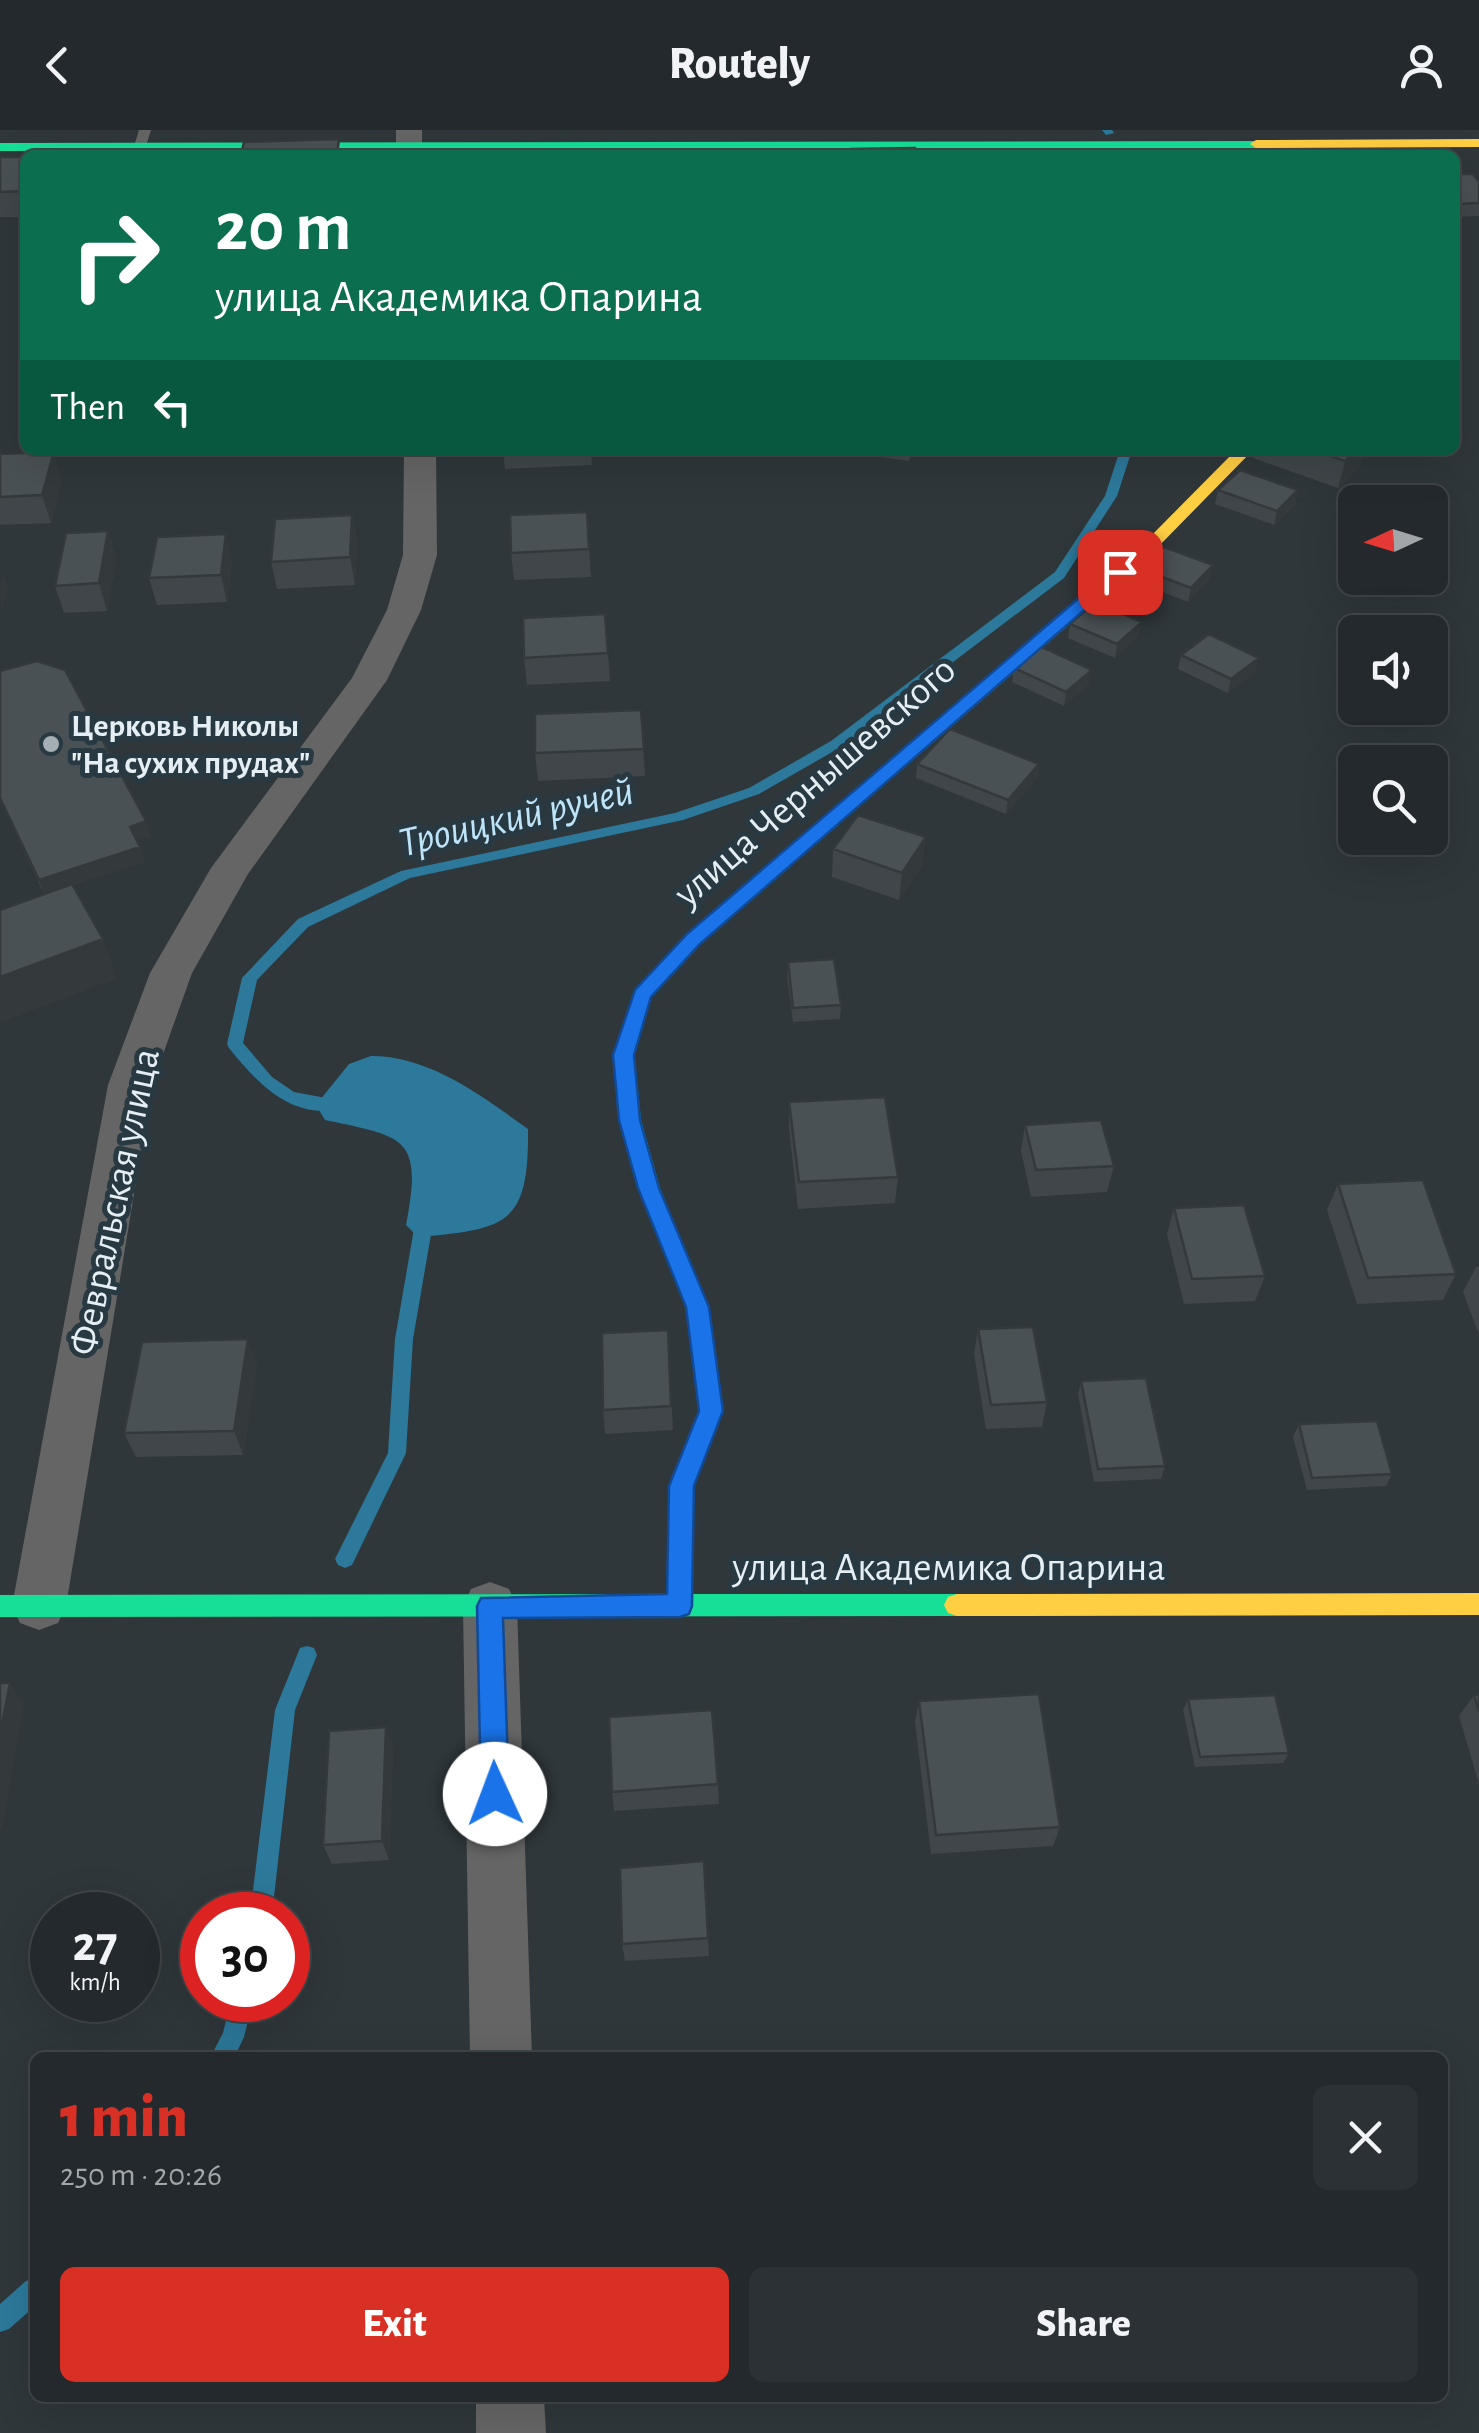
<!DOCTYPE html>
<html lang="en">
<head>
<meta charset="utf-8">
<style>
  body { margin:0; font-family:"Alegreya Sans",sans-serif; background:#2b3134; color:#f1f3f6; height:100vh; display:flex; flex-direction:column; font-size:38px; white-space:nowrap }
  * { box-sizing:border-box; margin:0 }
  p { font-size:32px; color:#a3a6a9 }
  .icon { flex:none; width:55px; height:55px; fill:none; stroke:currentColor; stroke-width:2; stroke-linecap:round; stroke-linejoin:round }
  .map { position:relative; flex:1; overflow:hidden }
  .panel { position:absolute; left:30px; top:1922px; width:1418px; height:350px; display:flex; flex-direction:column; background:#23292c; border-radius:15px; box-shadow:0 10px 40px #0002,0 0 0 2px #404548 }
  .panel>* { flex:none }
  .hud { position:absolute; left:20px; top:20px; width:1440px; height:305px; border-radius:15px; box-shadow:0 10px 40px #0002,0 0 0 2px #404548; background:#0b6e4f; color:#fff; overflow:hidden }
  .needle { width:65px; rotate:266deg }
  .tools { position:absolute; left:1338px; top:355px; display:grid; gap:20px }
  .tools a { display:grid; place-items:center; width:110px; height:110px; border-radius:15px; background:#23292c; box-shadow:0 10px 40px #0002,0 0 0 2px #404548; font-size:50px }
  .speed { position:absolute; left:30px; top:1762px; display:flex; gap:20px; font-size:50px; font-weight:700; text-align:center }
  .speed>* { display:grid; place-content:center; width:130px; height:130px; border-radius:50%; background:#23292c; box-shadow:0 10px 40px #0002,0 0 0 2px #404548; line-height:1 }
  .speed small { font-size:25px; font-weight:400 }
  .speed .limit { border:15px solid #d22; background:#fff; color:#111 }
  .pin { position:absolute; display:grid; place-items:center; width:85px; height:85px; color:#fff; margin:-42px; border-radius:20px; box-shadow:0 5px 15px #0006 }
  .me { position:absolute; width:110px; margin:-55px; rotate:358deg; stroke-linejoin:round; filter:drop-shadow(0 0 8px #0008) }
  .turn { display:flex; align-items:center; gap:35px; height:210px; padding:0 30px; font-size:45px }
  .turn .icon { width:130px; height:130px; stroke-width:2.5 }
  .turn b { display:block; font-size:70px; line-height:85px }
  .then { display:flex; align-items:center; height:95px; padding:0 30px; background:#0003; gap:20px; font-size:38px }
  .round { display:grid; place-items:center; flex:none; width:105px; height:105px; border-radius:15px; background:#2b3134 }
  .headline { display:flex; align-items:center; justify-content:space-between; height:170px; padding:0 30px }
  h1 { font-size:60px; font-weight:800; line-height:75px; color:#d93025 }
  .button { display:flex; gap:20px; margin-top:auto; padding:20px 30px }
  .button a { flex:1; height:115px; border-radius:15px; background:#d93025; color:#fff; font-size:40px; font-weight:800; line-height:115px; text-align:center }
  .button a+a { background:#2b3134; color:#f1f3f6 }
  header { display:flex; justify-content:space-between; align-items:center; height:130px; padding:0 30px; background:#23292c; font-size:45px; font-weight:800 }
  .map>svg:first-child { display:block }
</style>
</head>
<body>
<header><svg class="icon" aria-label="back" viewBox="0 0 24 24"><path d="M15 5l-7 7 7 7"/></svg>Routely<svg class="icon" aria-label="person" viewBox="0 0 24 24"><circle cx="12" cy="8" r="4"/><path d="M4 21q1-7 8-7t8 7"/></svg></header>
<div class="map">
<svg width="1479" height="2303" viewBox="0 0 1479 2303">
  <rect width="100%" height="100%" fill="#2f373b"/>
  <path fill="#2c799b" d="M371 926C430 926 482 966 528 999 529 1095 507 1099 418 1107L406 1095C423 1007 406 1007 325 990L316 975 349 934Z"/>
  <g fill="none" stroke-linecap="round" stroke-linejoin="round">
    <path fill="#2c799b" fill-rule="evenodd" d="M1102 0H1112L1114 3 1106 5Z
      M1120 320H1132L1117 366 1064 448 841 617 759 664 683 690 410 748 308 797 257 850 243 913 272 947 294 962 342 971 344 975 342 979C291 990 258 954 229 918L227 914 242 848 298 789 401 741 675 683 749 658 831 611 1055 442 1105 366Z
      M425 1080 434 1087 413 1209 406 1323 352 1435 345 1438 338 1435 335 1429 388 1323 395 1209 416 1087Z
      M307 1516 314 1518 317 1525 295 1580 272 1785H250L275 1580 300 1518Z
      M231 1870H253L244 1907 234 1928H210L223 1903Z
      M35 2148V2176L9 2199 0 2202V2174L26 2151Z"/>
    <path fill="#656565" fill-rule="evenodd" d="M139 0H151L146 16 140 20 134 16Z"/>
    <path fill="#656565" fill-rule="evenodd" d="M396 0H422V25H396Z
      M404 320H436L437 425 421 480 387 550 248 744 192 843 152 955 66 1476 58 1493 39 1500 20 1493 12 1476 108 955 150 843 211 738 352 548 387 480 403 425Z
      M490 1452 509 1459 517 1476 532 1928H470L463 1476 471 1459Z
      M476 2268H544L546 2303H476Z"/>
    <path fill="#16e098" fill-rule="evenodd" d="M1260 11 1262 14 1256 18 0 21V13Z
      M908 619 917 625 914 629 701 814 651 868 634 925 641 990 660 1058 709 1177 723 1281 693 1356V1464H957L966 1467 970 1475 966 1483 957 1486 0 1487V1465L667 1464 669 1356 699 1281 687 1177 638 1058 619 990 614 925 635 860 687 804Z"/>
    <path fill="#ffcf43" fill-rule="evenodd" d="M1479 9V17L1256 18 1250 14 1256 10Z
      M1236 320H1253L1156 419 914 629H902V621L1144 413Z
      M1479 1463V1485L957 1486 948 1483 944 1475 948 1467 957 1464Z"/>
  </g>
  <path fill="#404649" d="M0 27H25V87H0Z
    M1455 44 1479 52V86L1455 87Z
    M503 320H591L592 335 505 339Z
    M852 320H914L909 331 852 323Z
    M1255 320H1365L1360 336 1338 358 1253 328Z
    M0 324 62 349 51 393 0 395Z
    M1218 360H1298L1295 374 1274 395 1215 374Z
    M587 382 591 447 514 450 511 423Z
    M352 385 357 412 355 455 277 459 271 432Z
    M108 401 116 428 107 481 64 483 55 456Z
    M232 431 227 472 157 475 149 448Z
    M1141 439 1210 449 1188 472 1139 453Z
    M1070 494 1139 506 1115 528 1068 508Z
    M608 523 610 551 527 555 524 528Z
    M1181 525 1255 542 1228 563 1178 539Z
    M1014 538 1089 554 1064 576 1012 552Z
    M0 541 151 706 137 710 145 731 72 755 117 848 0 892V780L44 764 0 670Z
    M641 580 645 646 538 651 535 623Z
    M917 634H1039L1037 648 1006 684 916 648Z
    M833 719 923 734 899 770 832 747Z
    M788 832 841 875 840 889 793 892 787 846Z
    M789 972 898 1047 895 1073 798 1079 789 999Z
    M1025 995 1114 1036 1107 1062 1031 1067 1021 1021Z
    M1338 1054 1456 1144 1443 1170 1357 1174 1327 1080Z
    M1174 1078 1265 1146 1255 1171 1184 1174 1167 1104Z
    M1476 1137H1479V1205L1463 1162Z
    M978 1199 1047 1272 1042 1297 986 1299 974 1224Z
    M668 1200 673 1300 605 1304 603 1280Z
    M257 1234 243 1325 136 1327 124 1303Z
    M1081 1251 1165 1336 1161 1349 1094 1352 1078 1264Z
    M1299 1294 1392 1344 1386 1356 1307 1360 1293 1307Z
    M1479 1564V1654L1459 1586 1474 1565Z
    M1188 1569 1289 1623 1283 1633 1195 1637 1183 1580Z
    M919 1571 1060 1697 1053 1716 931 1724 915 1592Z
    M393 1618 389 1730 332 1734 323 1715Z
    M718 1654 719 1674 614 1681 612 1662Z
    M704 1731 709 1826 625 1831 622 1814Z"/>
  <path fill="#34393c" d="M1356 320H1365L1360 336 1338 358 1345 331Z
    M54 322 62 349 51 393 42 365Z
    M1298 360 1295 374 1274 395 1277 381Z
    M352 385 357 412 355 455 350 427Z
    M108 401 116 428 107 481 99 453Z
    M226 404 232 431 227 472 221 445Z
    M1213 435 1210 449 1188 472 1191 458Z
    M3 442 8 456 1 487 0 457Z
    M1142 492 1139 506 1115 528 1117 514Z
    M1259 528 1255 542 1228 563 1231 549Z
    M1092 540 1089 554 1064 576 1066 562Z
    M1039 634 1037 648 1006 684 1008 670Z
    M146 691 151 706 135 711 130 697Z
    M926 707 923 734 899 770 902 743Z
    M140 717 145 731 44 764 39 750Z
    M103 809 117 848 0 892V847Z
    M248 1209 257 1234 243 1325 234 1301Z
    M10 1553 24 1574 2 1702 0 1700V1605Z
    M386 1597 393 1618 389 1730 382 1711Z"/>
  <path fill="#4a5155" stroke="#34393c" stroke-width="2.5" d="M339 9 337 25H241L244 12Z
    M915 18 916 25H853L852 19Z
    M691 20H795L796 25H691Z
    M0 27H25V61L0 62Z
    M1455 44H1473L1479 52V73L1457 74 1455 70Z
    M1313 320H1356L1345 331Z
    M54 322 42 365 0 367V324Z
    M1240 340 1298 360 1277 381 1218 360Z
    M587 382 589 419 511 423 510 385Z
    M352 385 350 427 271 432 275 389Z
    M108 401 99 453 55 456 66 403Z
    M226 404 221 445 149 448 157 407Z
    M1164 417 1213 435 1191 458 1141 439Z
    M1095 472 1142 492 1117 514 1070 494Z
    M605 484 608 523 524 528 523 488Z
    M1209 504 1259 528 1231 549 1181 525Z
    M1040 516 1092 540 1066 562 1014 538Z
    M37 531 65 540 146 691 130 697 140 717 39 750 0 668V541Z
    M641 580 644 619 535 623V584Z
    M950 599 1039 634 1008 670 917 634Z
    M858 685 926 707 902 743 833 719Z
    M72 754 103 809 0 847V780Z
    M834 829 841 875 793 878 788 832Z
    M885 967 898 1047 799 1052 789 972Z
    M1101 990 1114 1036 1036 1040 1025 995Z
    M1423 1050 1456 1144 1368 1148 1338 1054Z
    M1244 1075 1265 1146 1192 1149 1174 1078Z
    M1033 1197 1047 1272 991 1275 978 1199Z
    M668 1200 671 1276 603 1280 602 1203Z
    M248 1209 234 1301 124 1303 142 1212Z
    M1146 1248 1165 1336 1098 1339 1081 1251Z
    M1377 1291 1392 1344 1312 1348 1299 1294Z
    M0 1553H10L0 1605Z
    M1039 1564 1060 1697 936 1705 919 1571Z
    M1479 1564V1582L1474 1565Z
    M1275 1565 1289 1623 1200 1627 1188 1569Z
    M712 1580 718 1654 612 1662 609 1587Z
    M386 1597 382 1711 323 1715 329 1601Z
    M704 1731 708 1808 622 1814 620 1738Z"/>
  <path fill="#1a73e8" stroke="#114b97" stroke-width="2.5" d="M1114 438 1128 442 700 814 651 867 634 925 640 990 659 1058 709 1177 723 1281 694 1356 692 1476 689 1484 680 1487 503 1488 509 1664 505 1674 495 1677 485 1674 481 1664 477 1476 481 1468 667 1464 669 1356 699 1281 686 1177 638 1058 619 990 613 925 635 860 687 804Z"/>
  <circle fill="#a5aeb3" stroke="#293941" stroke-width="4" cx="51" cy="614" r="10"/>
  <g text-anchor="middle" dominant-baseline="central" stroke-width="10" stroke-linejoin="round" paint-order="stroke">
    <g font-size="32" font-weight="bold" fill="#e4eef3" stroke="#293941" text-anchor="start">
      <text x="71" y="596">Церковь Николы<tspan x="71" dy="37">"На сухих прудах"</tspan></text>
    </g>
    <g font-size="40" fill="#e4eef3" stroke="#293941">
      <text transform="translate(815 652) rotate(-41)">улица Чернышевского</text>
      <text transform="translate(115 1072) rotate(-78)">Февральская улица</text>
      <text x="949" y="1438">улица Академика Опарина</text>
    </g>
    <g font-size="42" font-style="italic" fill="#bde4f9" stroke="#293941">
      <text transform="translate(516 687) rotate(-13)">Троицкий ручей</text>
    </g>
  </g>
</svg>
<div class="tools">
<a><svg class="needle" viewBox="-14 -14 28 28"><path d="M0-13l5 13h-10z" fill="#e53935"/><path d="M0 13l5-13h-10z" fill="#a3a6a9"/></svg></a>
<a><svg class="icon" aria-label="sound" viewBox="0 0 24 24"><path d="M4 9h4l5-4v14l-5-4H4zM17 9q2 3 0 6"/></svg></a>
<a><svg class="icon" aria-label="search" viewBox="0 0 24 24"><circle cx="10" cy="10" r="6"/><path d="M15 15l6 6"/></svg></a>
</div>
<div class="speed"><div>27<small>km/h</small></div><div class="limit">30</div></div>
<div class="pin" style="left:1120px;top:442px;background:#d93025"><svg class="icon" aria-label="arrive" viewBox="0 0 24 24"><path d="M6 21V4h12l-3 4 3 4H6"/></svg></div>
<svg class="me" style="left:495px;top:1664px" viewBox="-20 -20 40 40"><circle r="19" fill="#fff"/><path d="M0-13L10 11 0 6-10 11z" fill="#1a73e8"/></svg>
<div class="hud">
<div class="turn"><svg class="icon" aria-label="right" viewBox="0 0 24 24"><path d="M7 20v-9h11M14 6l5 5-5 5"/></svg><div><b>20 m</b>улица Академика Опарина</div></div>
<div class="then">Then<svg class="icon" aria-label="left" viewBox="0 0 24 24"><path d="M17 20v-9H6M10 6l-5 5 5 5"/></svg></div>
</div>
<section class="panel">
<div class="headline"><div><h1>1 min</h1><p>250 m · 20:26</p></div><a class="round"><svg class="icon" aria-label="close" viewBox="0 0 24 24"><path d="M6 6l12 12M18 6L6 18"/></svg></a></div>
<div class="button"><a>Exit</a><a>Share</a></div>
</section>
</div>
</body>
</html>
